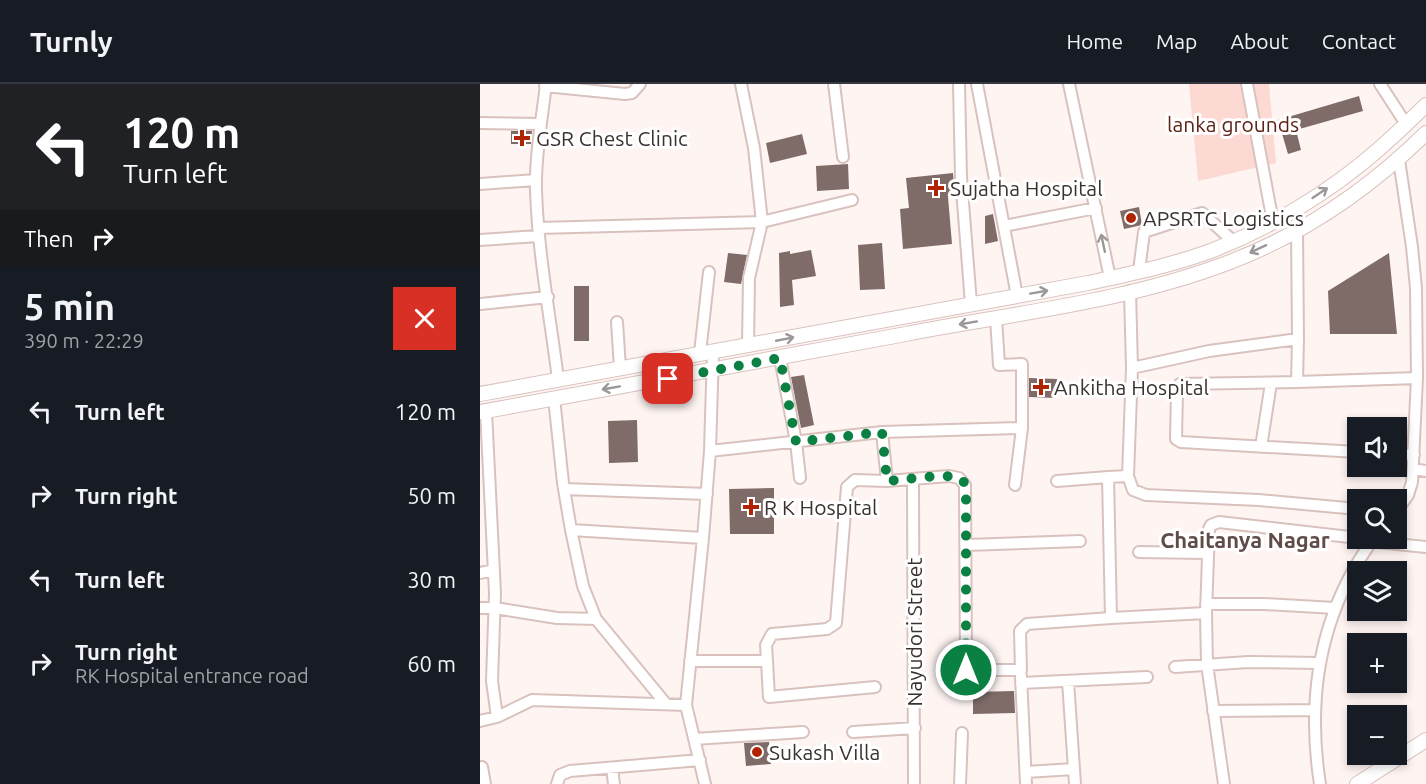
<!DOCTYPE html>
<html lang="en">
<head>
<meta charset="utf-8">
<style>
  body { margin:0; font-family:Ubuntu,sans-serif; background:#20242c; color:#f1f3f6; height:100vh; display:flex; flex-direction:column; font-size:22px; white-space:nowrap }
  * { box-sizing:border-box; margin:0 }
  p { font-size:20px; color:#9ea1a6 }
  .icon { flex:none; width:33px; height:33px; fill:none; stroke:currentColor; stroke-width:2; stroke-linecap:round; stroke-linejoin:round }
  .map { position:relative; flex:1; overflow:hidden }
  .details { display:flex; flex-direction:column; background:#171b24; width:480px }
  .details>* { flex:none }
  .hud { background:#202124; color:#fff; overflow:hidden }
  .fabs { position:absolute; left:867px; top:333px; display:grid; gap:12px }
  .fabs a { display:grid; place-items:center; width:60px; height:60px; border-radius:0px; background:#171b24; box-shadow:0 3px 9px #0003; font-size:30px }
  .pin { position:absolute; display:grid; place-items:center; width:51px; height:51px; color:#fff; margin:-26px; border-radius:12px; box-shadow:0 3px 9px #0006 }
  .me { position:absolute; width:66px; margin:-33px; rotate:0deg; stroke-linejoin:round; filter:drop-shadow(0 0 4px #0008) }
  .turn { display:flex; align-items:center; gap:21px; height:126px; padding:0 24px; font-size:27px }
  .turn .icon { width:78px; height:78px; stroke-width:2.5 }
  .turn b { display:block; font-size:42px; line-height:51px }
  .then { display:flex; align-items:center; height:57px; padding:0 24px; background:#0003; gap:12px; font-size:22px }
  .round { display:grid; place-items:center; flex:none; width:63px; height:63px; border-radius:0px; background:#20242c }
  .headline { display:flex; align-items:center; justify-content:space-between; height:102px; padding:0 24px }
  h1 { font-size:36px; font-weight:600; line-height:45px }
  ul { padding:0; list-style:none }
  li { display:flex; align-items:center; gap:18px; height:84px; padding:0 24px }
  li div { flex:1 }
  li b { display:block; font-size:22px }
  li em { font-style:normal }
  header { display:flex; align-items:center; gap:36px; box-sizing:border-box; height:84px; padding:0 30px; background:#171b24; border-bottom:2px solid #363941 }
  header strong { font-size:28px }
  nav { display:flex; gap:33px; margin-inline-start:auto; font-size:21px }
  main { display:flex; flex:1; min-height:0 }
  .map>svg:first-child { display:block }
</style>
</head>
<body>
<header>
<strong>Turnly</strong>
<nav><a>Home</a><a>Map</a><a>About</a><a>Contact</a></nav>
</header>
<main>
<section class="details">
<div class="hud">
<div class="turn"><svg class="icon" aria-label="left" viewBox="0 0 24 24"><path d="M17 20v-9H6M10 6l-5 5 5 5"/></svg><div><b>120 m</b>Turn left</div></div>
<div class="then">Then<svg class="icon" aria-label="right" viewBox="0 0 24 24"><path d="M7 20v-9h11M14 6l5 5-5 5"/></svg></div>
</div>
<div class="headline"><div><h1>5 min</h1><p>390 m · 22:29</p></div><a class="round" style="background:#d93025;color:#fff"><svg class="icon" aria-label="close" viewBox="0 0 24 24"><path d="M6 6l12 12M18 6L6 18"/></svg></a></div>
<ul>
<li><svg class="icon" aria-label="left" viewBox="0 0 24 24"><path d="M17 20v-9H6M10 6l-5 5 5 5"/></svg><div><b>Turn left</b></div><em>120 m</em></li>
<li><svg class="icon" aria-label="right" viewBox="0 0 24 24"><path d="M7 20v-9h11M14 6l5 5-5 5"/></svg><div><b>Turn right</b></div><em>50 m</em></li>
<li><svg class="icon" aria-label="left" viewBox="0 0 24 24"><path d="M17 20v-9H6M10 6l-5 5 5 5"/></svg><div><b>Turn left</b></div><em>30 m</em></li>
<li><svg class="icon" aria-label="right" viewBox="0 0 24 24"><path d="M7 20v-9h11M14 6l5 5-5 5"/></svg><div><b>Turn right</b><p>RK Hospital entrance road</p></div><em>60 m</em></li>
</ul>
</section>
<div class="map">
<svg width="946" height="700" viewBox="0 0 946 700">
  <rect width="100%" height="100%" fill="#fef5f3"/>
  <path fill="#fcdad3" d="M709 0H789L796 79 718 97Z"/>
  <path fill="#7f6b67" d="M879 12 883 27 816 46 821 66 808 70 798 36Z
    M31 47H52L51 60H31Z
    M322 50 327 70 290 79 286 59Z
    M368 80 369 105 337 107 336 82Z
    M473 89 475 113H468L472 160 423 165 420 125 429 124 426 94Z
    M659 123 662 141 644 145 640 127Z
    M513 130 518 157 505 160V132Z
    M402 159 405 205 380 206 378 161Z
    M331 166 336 192 312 196 314 221 300 223 299 169 310 167V170Z
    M248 169 267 171 261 200 244 198Z
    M909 169 917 250H850L848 207Z
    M94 202H109V257H94Z
    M324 291 334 341 321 344 311 293Z
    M549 294 577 295 576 314 549 313Z
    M157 336 158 378 129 379 128 337Z
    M294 404V450H250L249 405Z
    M534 607 535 629 493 630V608Z
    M289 658 291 680 266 682 264 659Z"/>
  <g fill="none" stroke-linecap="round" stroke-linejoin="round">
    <g stroke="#d9c2bd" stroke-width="14">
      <path id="minor" d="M66 0C62 35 55 71 56 106 58 169 70 232 78 295
        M261 0 274 64 282 138 269 194 268 262
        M354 0 363 73
        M479 0 481 93 491 220
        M497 0 537 212
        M589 0 630 194
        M767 0 793 138
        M900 0 926 40
        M65 2 145 10 152 9 160 0
        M0 39 61 40
        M0 100 56 96
        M524 142 616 124
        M58 144 282 138 372 116
        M817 146 818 255
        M0 156 59 152
        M659 187 664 148 722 129 753 157
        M650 207 652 284
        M0 220 68 213
        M137 238 140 284
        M220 269 229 188
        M300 274 316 358 320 394
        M817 298 700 300 697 309 696 355 701 358 878 368
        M74 314 83 399 91 446 223 454 206 621 225 700
        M6 327 15 509 12 597 17 633
        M781 363 791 299
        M230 367 402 348
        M916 370 934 371
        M933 385 946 387
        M648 392 653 406 666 411 779 416 878 425
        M433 395 434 700
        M407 397 469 392 479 394 485 401 486 586H541L540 547 547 540 631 534 628 393 648 392 652 284 729 267 818 255 817 298 937 294 936 204 932 163 919 76
        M577 397 628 393
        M535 401 542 344
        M84 405 227 410
        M916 428 928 411 932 398 937 294
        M91 446 103 502 116 535
        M223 454 230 367 233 267
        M887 457 946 463
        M486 461 600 457
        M659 468 727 469
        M0 489 14 486
        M726 520H784L855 524
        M0 524H15L77 534 116 535 186 620
        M631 534 726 529
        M210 577H287L286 561 292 550 347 545 356 539 367 403 375 396 407 397 402 348 542 344V280L519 281 516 234
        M287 577 289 613 395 603
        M695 583 768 578 839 579
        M541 592 546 700
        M588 597 595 700
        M541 599 667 593
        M733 627 834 626
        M0 637 17 633 52 616 206 621
        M373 648 435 644
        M214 655 323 648
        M2 683 5 700
        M132 684 134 700
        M546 688 594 685
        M77 700 80 691 90 687 220 676
        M480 700 482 649
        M744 700 727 580 726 529 729 445 731 441 739 438 878 454
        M840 700C826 611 840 528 894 454"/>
    </g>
    <g stroke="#d9c2bd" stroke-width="16">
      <path id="major" d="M0 310 608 199C649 190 689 182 728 168 789 145 850 108 899 65 915 51 931 36 946 21
        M0 328C142 302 284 277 426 250 534 229 646 218 750 178 823 150 890 104 946 49
        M877 700 946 656"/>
    </g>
    <use href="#minor" stroke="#fff" stroke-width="10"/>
    <use href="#major" stroke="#fff" stroke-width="14"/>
  </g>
  <defs><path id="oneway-shaft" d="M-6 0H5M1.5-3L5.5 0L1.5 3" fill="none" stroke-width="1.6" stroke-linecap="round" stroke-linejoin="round" transform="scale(1.5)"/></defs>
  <g stroke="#9d9898">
    <use href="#oneway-shaft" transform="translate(840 109) rotate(-34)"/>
    <use href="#oneway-shaft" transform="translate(623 159) rotate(-102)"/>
    <use href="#oneway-shaft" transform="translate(778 165) rotate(155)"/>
    <use href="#oneway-shaft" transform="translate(559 208) rotate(-10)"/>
    <use href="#oneway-shaft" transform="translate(488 239) rotate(170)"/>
    <use href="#oneway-shaft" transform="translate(305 255) rotate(-11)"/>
    <use href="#oneway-shaft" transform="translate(131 304) rotate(170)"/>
  </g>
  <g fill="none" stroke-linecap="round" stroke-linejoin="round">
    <path stroke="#0b8043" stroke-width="10" stroke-dasharray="0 18" d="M188 295 300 274 316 358 402 348 407 397C421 396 468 389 479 394 484 396 485 400 486 405V586"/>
  </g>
  <g fill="#b02403" stroke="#fff" stroke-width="2">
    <path d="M39 45h6v6h6v6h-6v6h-6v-6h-6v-6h6z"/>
    <path d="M453 95h6v6h6v6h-6v6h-6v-6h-6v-6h6z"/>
    <circle cx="651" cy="134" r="6"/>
    <path d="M558 294h6v6h6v6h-6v6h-6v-6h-6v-6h6z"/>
    <path d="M268 414h6v6h6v6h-6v6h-6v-6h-6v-6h6z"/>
    <circle cx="277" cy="668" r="6"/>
  </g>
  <g text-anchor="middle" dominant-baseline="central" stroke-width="6" stroke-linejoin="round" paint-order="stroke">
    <g font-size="21" fill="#5f2115" stroke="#fff">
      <text x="753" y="40">lanka grounds</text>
    </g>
    <g font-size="21" fill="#3b3230" stroke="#fff" text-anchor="start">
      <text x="56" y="54">GSR Chest Clinic</text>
      <text x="470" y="104">Sujatha Hospital</text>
      <text x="663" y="134">APSRTC Logistics</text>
      <text x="574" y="303">Ankitha Hospital</text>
      <text x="284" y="423">R K Hospital</text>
      <text x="289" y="668">Sukash Villa</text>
    </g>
    <g font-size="21" fill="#3b3230" stroke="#fff">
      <text transform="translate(434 548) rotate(-90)">Nayudori Street</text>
    </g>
    <g font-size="22" font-weight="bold" fill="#5f4c48" stroke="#fff">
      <text x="765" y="455">Chaitanya Nagar</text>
    </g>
  </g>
</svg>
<div class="fabs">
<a><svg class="icon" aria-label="sound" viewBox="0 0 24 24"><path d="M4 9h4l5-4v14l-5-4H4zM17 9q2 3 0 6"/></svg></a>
<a><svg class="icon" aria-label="search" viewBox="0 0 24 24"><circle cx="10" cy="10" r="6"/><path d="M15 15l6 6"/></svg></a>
<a><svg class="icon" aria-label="layers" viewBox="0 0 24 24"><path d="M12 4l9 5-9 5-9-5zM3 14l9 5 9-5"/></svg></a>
<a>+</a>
<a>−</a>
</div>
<div class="pin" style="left:188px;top:295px;background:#d93025"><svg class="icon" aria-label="arrive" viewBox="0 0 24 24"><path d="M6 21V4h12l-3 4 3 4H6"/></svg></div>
<svg class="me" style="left:486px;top:586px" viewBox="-20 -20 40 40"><circle r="17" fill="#0b8043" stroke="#fff" stroke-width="3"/><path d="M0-11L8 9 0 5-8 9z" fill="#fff"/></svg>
</div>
</main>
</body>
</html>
